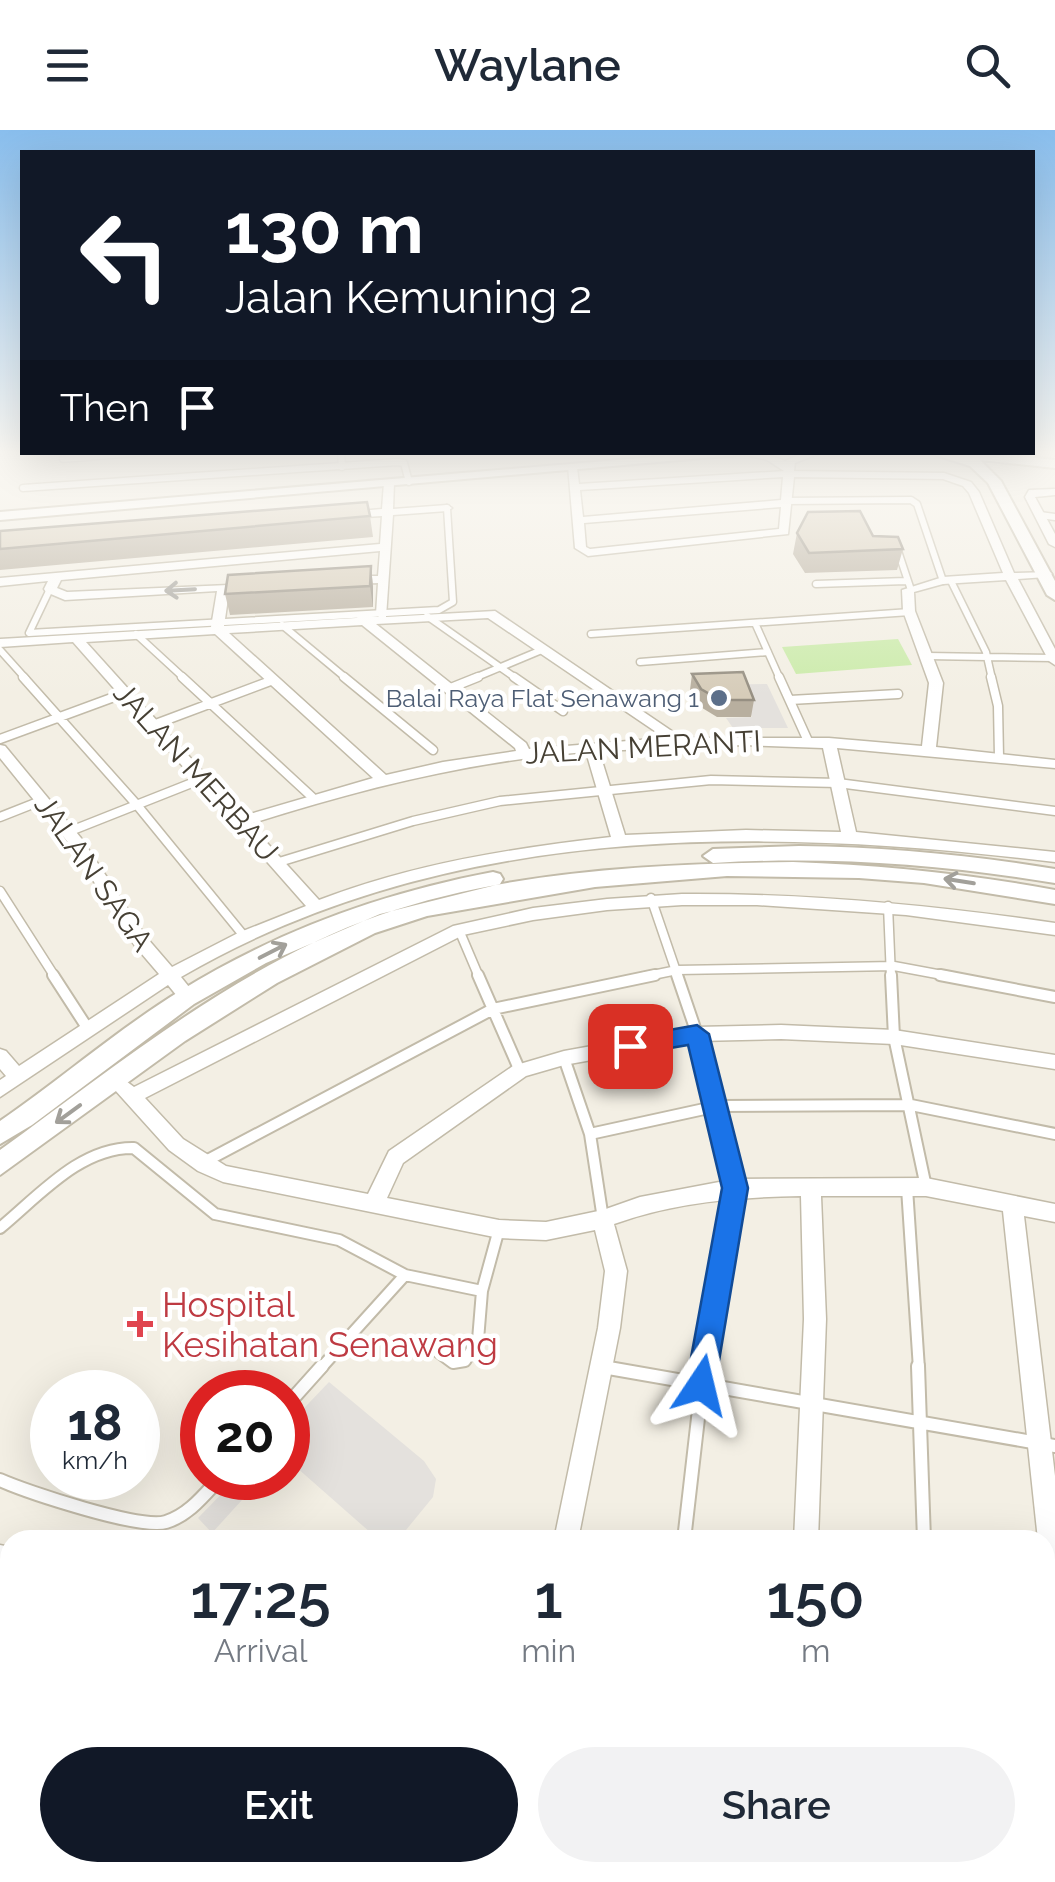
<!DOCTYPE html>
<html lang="en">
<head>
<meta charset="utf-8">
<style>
  body { margin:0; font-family:Raleway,sans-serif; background:#f2f2f3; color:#1f2937; height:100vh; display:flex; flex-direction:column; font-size:38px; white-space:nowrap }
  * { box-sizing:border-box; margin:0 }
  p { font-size:32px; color:#747a83 }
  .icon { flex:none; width:55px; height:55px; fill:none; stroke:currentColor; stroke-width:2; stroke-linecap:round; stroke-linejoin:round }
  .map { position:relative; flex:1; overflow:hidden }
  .details { position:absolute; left:0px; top:1400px; width:1055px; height:352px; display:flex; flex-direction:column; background:#fff; border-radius:30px 30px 0 0; box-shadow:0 10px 40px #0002 }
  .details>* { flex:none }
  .top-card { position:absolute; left:20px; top:20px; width:1015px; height:305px; border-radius:0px; box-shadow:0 10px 40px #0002; background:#111827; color:#fff; overflow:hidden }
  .speed { position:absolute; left:30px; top:1240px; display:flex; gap:20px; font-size:50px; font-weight:700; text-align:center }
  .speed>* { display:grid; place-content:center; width:130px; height:130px; border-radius:50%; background:#fff; box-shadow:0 10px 40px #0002; line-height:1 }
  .speed small { font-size:25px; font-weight:400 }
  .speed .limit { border:15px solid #d22; background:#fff; color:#111 }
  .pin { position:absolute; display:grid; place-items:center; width:85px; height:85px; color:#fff; margin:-42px; border-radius:20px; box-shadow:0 5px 15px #0006 }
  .me { position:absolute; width:110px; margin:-55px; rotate:10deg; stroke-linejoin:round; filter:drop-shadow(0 0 8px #0008) }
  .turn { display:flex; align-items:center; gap:35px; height:210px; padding:0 40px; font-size:45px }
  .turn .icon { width:130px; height:130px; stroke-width:2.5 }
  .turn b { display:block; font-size:70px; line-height:85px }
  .then { display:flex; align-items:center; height:95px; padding:0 40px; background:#0003; gap:20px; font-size:38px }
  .eta { display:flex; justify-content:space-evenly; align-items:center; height:170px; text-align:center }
  .eta b { font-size:60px; font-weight:600; line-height:70px }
  .action { display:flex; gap:20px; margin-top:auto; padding:20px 40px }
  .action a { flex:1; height:115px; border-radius:60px; background:#111827; color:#fff; font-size:40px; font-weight:600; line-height:115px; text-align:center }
  .action a+a { background:#f2f2f3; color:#1f2937 }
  header { display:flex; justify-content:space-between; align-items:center; height:130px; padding:0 40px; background:#fff; font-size:45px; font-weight:600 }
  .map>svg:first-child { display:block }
</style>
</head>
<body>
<header><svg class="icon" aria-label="menu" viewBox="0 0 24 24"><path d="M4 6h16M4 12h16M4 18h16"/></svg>Waylane<svg class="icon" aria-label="search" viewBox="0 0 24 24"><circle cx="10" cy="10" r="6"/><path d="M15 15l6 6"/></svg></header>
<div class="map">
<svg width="1055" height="1752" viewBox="0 0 1055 1752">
  <rect width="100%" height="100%" fill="#f3efe4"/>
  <path fill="#f7e7ce" d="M0 1455 10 1458V1742L122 1743 119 1752H0Z"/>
  <path fill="#cbebaa" d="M898 509 912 535 796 544 782 517Z"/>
  <path fill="#e4e1dd" d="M767 554 788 598H733L726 588 752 587 741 558 712 555Z
    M329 1252 424 1331 436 1349 433 1367 406 1400 392 1407 371 1403 288 1330V1295Z
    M237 1348H262L212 1403 198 1388Z"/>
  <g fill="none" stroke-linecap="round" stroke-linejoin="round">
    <g stroke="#c2bba9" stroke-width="9">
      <path id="service-far3" d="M341 322 342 337
        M63 329 145 322
        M23 358 398 332 404 333 409 352
        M786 371 911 370 917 374 943 451
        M1040 385 1055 387
        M897 418 910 457
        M951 451 986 522 992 549
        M816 454 906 451
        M50 459 29 503 439 480 453 472 447 378
        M427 486 517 549
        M755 493 780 549
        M282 495 347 549
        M136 504 185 549
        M591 504 910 482
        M0 520 26 549
        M927 526 1054 528
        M640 532 768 522
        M472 549 544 519"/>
    </g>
    <g stroke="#c2bba9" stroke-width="11">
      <path id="service-far2" d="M23 547 137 675 244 806
        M182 547 312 667
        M344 547 433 620
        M514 547 563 581
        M779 547 808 611
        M991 547 998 576 999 627
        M448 559 478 547
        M790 570 898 564
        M153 595 273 550
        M0 609 125 563
        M0 687 43 670
        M68 702 202 649
        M276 733 413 691 500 671 711 650 838 653 1055 681
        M0 761 55 847
        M651 768 678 847
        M888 776 891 847
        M459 800 479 847
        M643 847 677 840 894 836 953 847"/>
    </g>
    <g stroke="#c2bba9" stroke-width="14">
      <path id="service-far1" d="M53 845 88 899
        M478 845 520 941
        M677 845 697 904 735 1058 704 1239
        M891 845 894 907 926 1057
        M940 845 1055 867
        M564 928 590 1004 603 1089
        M590 1004 718 976 911 975 1055 1004
        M206 1031 493 879 655 845
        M907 1058 919 1239
        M0 1098C39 1066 80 1017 134 1018L215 1084 339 1110 405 1145 482 1161
        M426 1213 453 1233 465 1231 478 1210 482 1161 499 1099
        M603 1237 614 1239
        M320 1239 405 1145"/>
    </g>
    <g stroke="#c2bba9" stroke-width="16">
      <path id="service" d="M918 1236 924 1410
        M603 1237 1055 1316
        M288 1274 322 1236
        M0 1350C27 1362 141 1400 166 1392 189 1385 204 1365 220 1348
        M684 1410 704 1236
        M107 1752 110 1742"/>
    </g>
    <g stroke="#c2bba9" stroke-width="3">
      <path id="minor" d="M760 322 785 331 806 322H823L795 333 794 341 944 343 971 352 979 362 1014 443 1050 442 1052 444 1046 447 1018 449 1055 519V535L1049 531 1006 450 943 454 914 462 915 481 943 553 936 617 1055 630V638L837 618 856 702 1055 722V732C759 696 447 692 181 847L197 867 194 872H182L168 855 0 967V950L6 946 0 939V919L6 921 19 936 159 844 135 816 71 716 0 628V615L5 616 81 708 147 808 172 837 238 803 306 776 73 512 0 517V509L211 497 217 461 65 470 46 462 44 459 48 451 0 456V448L380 414 382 386 348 388 343 385 348 382 382 379 384 353 389 350 394 353 393 379 447 375 452 378 447 381 393 385 386 487 495 481 682 608H829L922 616 929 553 903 481 902 460 943 447 1003 443 969 363 963 356 943 349 794 347 788 404 588 426 575 418 568 336 577 338 579 354 784 341 767 330 739 323ZM783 347 781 370 583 387 580 360ZM781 377 779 399 590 419 586 417 584 393ZM380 421 378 446H349L343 450 349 454 378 453 376 484 379 487 362 485 356 488 224 496 229 461 252 458V454L67 462 57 458 61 450ZM488 488 665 608 529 619 526 613 376 494ZM362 495 515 618 516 621 443 632 386 645 229 503ZM215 504 373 648 243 686 86 512ZM744 615 823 618 841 702 746 700 625 705 599 621ZM586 622 611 707C513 718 412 734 319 770L250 694C360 659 470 631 586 622Z
        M1055 359V365L1035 367 1055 404V417L1049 414 1025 367 1029 360Z
        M682 764C808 763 931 775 1055 793V805L906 785 757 775H682L607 780 533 790 463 805 145 968 183 1009 226 1036 368 1064 389 1021 513 936 564 921 697 897 781 895 894 900 1055 925V939L894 914 781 909 697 911 564 935 526 946 403 1033 387 1068 499 1090 546 1092 603 1080 640 1067 735 1049 926 1048 1055 1074V1092L1024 1086 1055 1346V1466L1045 1459V1410H1038L1003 1081 926 1066H821L826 1189 818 1410H794L804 1189 801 1066C737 1067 675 1072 614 1094L627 1141 620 1198 578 1410H554L598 1198 605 1141 595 1100 546 1110 499 1108 223 1052 198 1041 169 1020 106 950 108 945 115 943 134 957 453 796 533 778 607 769Z
        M0 1415 10 1417V1443L0 1441Z
        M10 1553V1598L0 1603V1558Z
        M1055 1610V1638L1045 1640V1612Z
        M992 1742H1022L1023 1752H993Z"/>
    </g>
    <g stroke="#c2bba9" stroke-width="4">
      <path id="tertiary" d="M713 322H771L0 390V382Z
        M926 322H979L1055 330V338L980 330 1001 351 1055 451V470L1047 465 988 353 970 336Z
        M799 716C885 717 970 725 1055 739V753C941 734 828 726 713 733L703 726 713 719Z
        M793 732C882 735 968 744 1055 760V774L924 753 859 748 727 746 595 757 427 786 375 803 277 853 185 911 0 1045V1020C119 934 240 834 380 785 510 740 657 734 793 732Z
        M493 742 500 744 503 749 500 754 380 784 266 833 194 874 32 995 0 1014V991C61 949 117 900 180 861 277 801 382 763 493 742Z"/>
    </g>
    <use href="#service-far3" stroke="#fff" stroke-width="6"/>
    <use href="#service-far2" stroke="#fff" stroke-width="8"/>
    <use href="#service-far1" stroke="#fff" stroke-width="10"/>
    <use href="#service" stroke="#fff" stroke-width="12"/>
    <use href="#minor" fill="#fff" fill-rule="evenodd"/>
    <use href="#tertiary" fill="#fff" fill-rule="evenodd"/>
  </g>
  <path fill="#b8af9f" d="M370 386 373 407 0 440V401Z
    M797 403 873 406 903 419 897 440 805 443 793 424Z
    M371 436 373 457V477L230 485 225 464Z
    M692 544 754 570 751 587H717L699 576 690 560Z"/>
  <path fill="#968f82" d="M371 436 373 457V477L370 456Z"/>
  <path fill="#d6ccb9" stroke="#968f82" stroke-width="2.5" d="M367 372 370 386 0 419V401Z
    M860 381 873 406 898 407 903 419 809 423 797 403 808 382Z
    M371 436 370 456 225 464 228 445Z
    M743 542 754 570H720L701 559 692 544Z"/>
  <defs><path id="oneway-shaft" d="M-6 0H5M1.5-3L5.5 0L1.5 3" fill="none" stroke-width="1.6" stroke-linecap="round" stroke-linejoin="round" transform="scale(2.5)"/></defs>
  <g stroke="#a2a09a">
    <use href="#oneway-shaft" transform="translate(180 460) rotate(177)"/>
    <use href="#oneway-shaft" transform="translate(959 751) rotate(-171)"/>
    <use href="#oneway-shaft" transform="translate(273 821) rotate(-27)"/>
    <use href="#oneway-shaft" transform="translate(68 984) rotate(144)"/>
  </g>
  <linearGradient id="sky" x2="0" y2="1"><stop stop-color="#89beed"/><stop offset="0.57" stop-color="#faf8f3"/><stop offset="1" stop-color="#faf8f3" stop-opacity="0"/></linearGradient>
  <rect width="1055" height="566" fill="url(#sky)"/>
  <path fill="#1a73e8" stroke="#114b97" stroke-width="2.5" d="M697 895 709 904 748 1058 715 1255 711 1265 701 1269 690 1265 686 1255 722 1058 688 915 630 925 619 916 630 907Z"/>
  <circle fill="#5c6f8a" stroke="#fff" stroke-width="4" cx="719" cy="568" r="10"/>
  <path fill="#e0444e" stroke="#fff" stroke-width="4" d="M135 1179h10v10h10v10h-10v10h-10v-10h-10v-10h10z"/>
  <g text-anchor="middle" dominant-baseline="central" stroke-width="9" stroke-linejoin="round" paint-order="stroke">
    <g font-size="25" fill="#4e5e75" stroke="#fff" text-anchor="end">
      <text x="699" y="568">Balai Raya Flat Senawang 1</text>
    </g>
    <g font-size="30" fill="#464034" stroke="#fff">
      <text transform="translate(643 617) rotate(-3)">JALAN MERANTI</text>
      <text transform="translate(196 642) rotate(48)">JALAN MERBAU</text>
      <text transform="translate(94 743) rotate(55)">JALAN SAGA</text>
    </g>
    <g font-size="35" fill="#be3a42" stroke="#fff" text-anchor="start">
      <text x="162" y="1174">Hospital<tspan x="162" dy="40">Kesihatan Senawang</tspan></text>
    </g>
  </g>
</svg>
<div class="speed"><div>18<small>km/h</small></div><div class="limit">20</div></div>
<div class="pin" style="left:630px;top:916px;background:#d93025"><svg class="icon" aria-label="arrive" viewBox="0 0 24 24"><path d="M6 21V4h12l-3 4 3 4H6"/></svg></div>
<svg class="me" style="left:701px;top:1255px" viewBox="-20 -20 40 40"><path d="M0-17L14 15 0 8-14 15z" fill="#1a73e8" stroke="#fff" stroke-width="4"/></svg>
<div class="top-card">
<div class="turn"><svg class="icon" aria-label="left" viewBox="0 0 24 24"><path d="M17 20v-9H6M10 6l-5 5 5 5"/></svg><div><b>130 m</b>Jalan Kemuning 2</div></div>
<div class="then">Then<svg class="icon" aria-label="arrive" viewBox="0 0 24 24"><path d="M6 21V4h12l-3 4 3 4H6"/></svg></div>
</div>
<section class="details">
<div class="eta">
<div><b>17:25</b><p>Arrival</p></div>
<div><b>1</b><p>min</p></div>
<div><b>150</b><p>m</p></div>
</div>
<div class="action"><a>Exit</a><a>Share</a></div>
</section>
</div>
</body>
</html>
